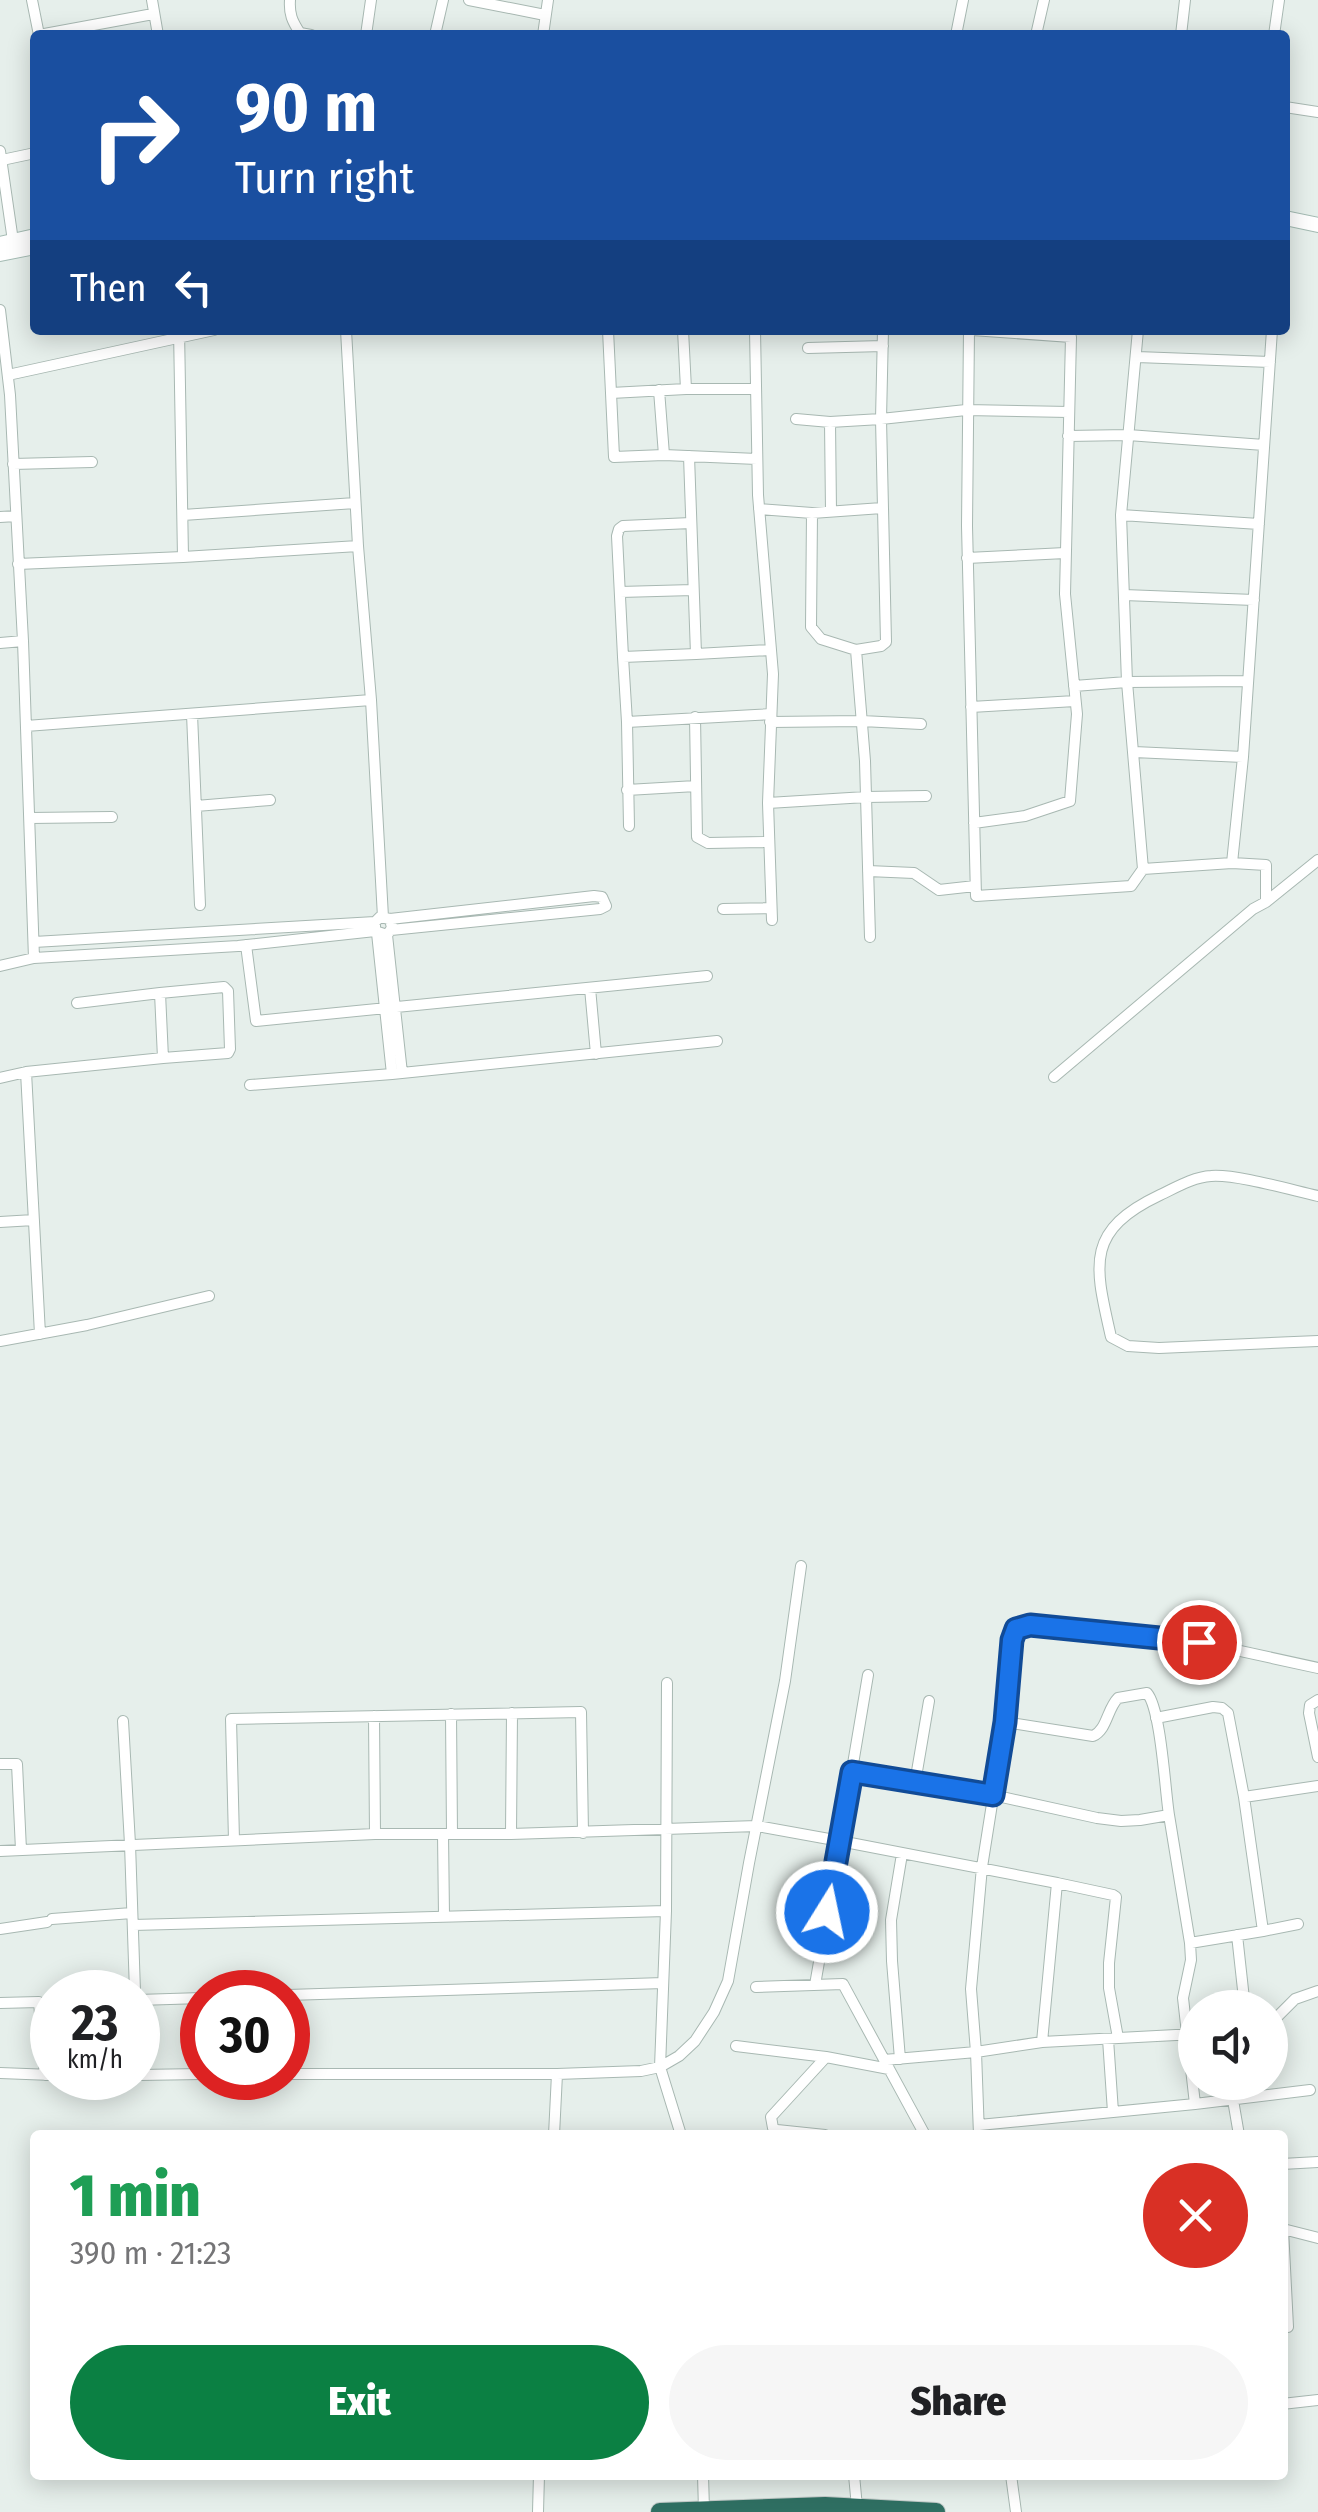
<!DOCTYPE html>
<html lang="en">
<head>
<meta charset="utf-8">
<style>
  body { margin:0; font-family:"Fira Sans Condensed",sans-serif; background:#f6f6f6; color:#202124; height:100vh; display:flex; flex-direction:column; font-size:38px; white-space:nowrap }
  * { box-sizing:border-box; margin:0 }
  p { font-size:32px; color:#757577 }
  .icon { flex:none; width:55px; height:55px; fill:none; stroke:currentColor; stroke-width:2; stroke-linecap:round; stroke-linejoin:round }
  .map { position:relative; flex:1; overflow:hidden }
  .panel { position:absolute; left:30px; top:2130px; width:1258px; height:350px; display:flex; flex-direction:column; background:#fff; border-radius:10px; box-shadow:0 5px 25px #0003 }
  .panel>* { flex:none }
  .top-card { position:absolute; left:30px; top:30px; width:1260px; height:305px; border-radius:10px; box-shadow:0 5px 25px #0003; background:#1a4fa0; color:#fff; overflow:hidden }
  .buttons { position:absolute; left:1178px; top:1990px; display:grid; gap:20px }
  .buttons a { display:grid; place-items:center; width:110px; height:110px; border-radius:50%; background:#fff; box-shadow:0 5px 25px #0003; font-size:50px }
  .speed { position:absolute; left:30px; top:1970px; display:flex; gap:20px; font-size:50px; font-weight:700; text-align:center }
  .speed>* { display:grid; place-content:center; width:130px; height:130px; border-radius:50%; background:#fff; box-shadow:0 5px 25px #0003; line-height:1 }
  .speed small { font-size:25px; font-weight:400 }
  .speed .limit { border:15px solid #d22; background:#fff; color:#111 }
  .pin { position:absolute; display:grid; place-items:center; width:85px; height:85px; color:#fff; margin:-42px; border:5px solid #fff; border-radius:50%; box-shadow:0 2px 10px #0007 }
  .me { position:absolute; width:110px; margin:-55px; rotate:10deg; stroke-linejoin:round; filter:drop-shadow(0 0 8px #0008) }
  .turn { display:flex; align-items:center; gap:35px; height:210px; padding:0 40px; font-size:45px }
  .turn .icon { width:130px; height:130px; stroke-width:2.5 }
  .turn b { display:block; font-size:70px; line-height:85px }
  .then { display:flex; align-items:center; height:95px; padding:0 40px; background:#0003; gap:20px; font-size:38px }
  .round { display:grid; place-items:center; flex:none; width:105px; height:105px; border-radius:52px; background:#f6f6f6 }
  .overview { display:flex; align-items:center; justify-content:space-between; height:170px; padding:0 40px }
  h1 { font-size:60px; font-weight:800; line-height:75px; color:#1e9e55 }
  .cta { display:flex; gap:20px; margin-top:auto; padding:20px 40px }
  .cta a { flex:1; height:115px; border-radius:60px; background:#0b8043; color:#fff; font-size:40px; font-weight:800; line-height:115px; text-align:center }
  .cta a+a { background:#f6f6f6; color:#202124 }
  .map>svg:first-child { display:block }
</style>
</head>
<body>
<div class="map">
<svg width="1318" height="2512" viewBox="0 0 1318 2512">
  <rect width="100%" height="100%" fill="#e6efeb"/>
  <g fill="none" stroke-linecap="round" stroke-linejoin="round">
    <g stroke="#a8b8b2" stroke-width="12">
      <path id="street" d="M32 0 39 35
        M152 0 158 35
        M290 0C289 14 292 21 300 33L311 35
        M469 0 545 15
        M39 35 153 14
        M366 35 371 0
        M435 35 443 0
        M543 35 548 0
        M956 35 963 0
        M1036 35 1044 0
        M1181 35 1185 0
        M1274 35 1279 0
        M1285 107 1318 112
        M0 151 13 241
        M2 160 35 153
        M0 310 10 395 23 641 0 643
        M608 330 611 393 686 389H756
        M683 330 686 389
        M755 330 758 495 773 674 768 803 772 920
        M969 330 967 526 976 896 1131 886 1143 869
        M972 330 1071 337 1065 594 1077 714 1070 801 1025 816 974 823
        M1138 330 1121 515 1127 682 1143 869 1232 863 1266 865V902L1318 860
        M808 348 883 346
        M1137 357 1270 362
        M8 375 214 330
        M659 390 664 455 757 459
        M611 393 614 457 664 455
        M796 419 830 422 881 419 966 410 1069 412
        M830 422 831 511
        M1068 436 1128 435 1264 445
        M689 456 696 654 770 650
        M13 464 92 462
        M759 509 812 513 882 508
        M812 513 811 627 821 639 856 650
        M183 515 355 503
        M1121 515 1259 524
        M0 517 16 516
        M691 523 623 526 619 529 617 536 623 657 696 654
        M183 557 358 546
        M967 558 1065 553
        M18 564 183 557 179 330
        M620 592 693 590
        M1124 595 1254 600
        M623 657 627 722 771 714
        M1074 686 1127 682 1248 681
        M371 700 383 917
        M971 707 1075 701
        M192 714 200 905
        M695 717 697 837 708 843 769 842
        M627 722 629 826
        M770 722 862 721 921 724
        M26 726 371 700 358 546 346 330
        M1134 752 1243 757
        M627 790 696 786
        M768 803 866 797 926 796
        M196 806 270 800
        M30 818 112 817
        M1232 863 1243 757 1272 330
        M868 871 914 873 939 890 975 886
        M723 909 771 908
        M390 919 392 928 387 935 375 931V922L380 917 390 919 594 896 602 897 606 906 600 909 391 930
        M377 933 392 1074
        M387 935 402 1073
        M870 937 865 761 856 650 881 646 886 642 881 419 883 330
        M34 942 375 922
        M246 945 256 1021 707 976
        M34 958 238 946 375 931
        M0 966 34 958 23 641
        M590 988 596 1054
        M77 1003 160 993
        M26 1072 40 1334
        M1054 1077 1253 909 1266 902
        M0 1078 26 1072 163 1058 160 993 224 987 228 991 230 1049 228 1053 163 1058
        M250 1085 392 1074 717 1041
        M1318 1196C1291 1190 1236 1174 1211 1176 1193 1177 1175 1188 1160 1195 1084 1231 1095 1266 1111 1337L1128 1346 1159 1348 1318 1341
        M0 1222 34 1220
        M0 1341 87 1325 209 1296
        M667 1683 666 1911 660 2067 681 2135
        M1318 1700 1310 1705 1309 1713 1318 1757
        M451 1714 452 1834
        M374 1716 375 1834
        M1156 1718 1213 1707 1222 1708 1228 1713 1244 1797 1263 1931 1190 1943
        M123 1721 130 1844 135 1992
        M1005 1722 1013 1634 1022 1626 1030 1625 1199 1642 1318 1668
        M0 1764H17L21 1850
        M852 1772 993 1795 1097 1818 1121 1821 1140 1820 1169 1815C1165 1790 1161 1709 1147 1693L1118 1698C1107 1709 1107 1730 1093 1736L1005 1722 982 1867 971 1989 976 2052 884 2060
        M915 1783 929 1701
        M1244 1797 1318 1786
        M443 1834 444 1916
        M511 1834 512 1713
        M234 1840 231 1719 581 1712 583 1833
        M0 1851 375 1834H511L757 1826 840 1841 868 1675
        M1057 1883 1113 1895 1116 1897 1109 1963V1988L1118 2038
        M52 1919 132 1913
        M133 1925 666 1911
        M0 1929 47 1922
        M1263 1931 1298 1924
        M1237 1935 1245 2008
        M815 1985 840 1841 1057 1883 1042 2042 976 2052 979 2135
        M756 1987 843 1984 925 2135
        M288 1995 663 1983
        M138 2000 202 1998
        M0 2003 39 2002 45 2075
        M1270 2024 1295 1999 1318 1991
        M1108 2039 1113 2112
        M1042 2042 1195 2034
        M736 2046 826 2057
        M900 2059 892 1961 891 1920 902 1854
        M0 2073 52 2075
        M288 2074H557L641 2071 660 2067 679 2056 695 2041 714 2012 728 1981 749 1863 785 1681 801 1566
        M138 2075 202 2074
        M1233 2100 1239 2135
        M1195 2104 1310 2090
        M979 2125 1195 2104 1183 1998 1191 1960 1190 1943 1169 1815
        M554 2135 557 2074
        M825 2135 777 2130 773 2128 771 2117 826 2057 889 2069
        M1282 2164 1318 2162
        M1288 2327 1283 2229 1318 2238
        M1282 2404 1318 2400
        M703 2475 704 2510
        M854 2475 857 2507
        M1011 2475 1016 2512
        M538 2512 539 2475"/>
    </g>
    <g stroke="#a4bbb3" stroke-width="16">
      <path id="secondary" d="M1285 218 1318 225
        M0 244 35 236
        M0 254 35 247"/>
    </g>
    <g stroke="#c2cac8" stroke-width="20">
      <path id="highway" d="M660 2512 825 2506 936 2512"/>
    </g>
    <use href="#street" stroke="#fff" stroke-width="10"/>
    <use href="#secondary" stroke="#fff" stroke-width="14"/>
    <use href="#highway" stroke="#2f6f62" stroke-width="18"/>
  </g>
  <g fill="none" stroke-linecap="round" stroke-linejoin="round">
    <g stroke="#114b97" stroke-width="25">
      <path id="route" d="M827 1912 852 1772 993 1795 1005 1722 1012 1640 1016 1629 1030 1625 1199 1642"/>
    </g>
    <use href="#route" stroke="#1a73e8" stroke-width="18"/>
  </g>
</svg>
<div class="buttons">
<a><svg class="icon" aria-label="sound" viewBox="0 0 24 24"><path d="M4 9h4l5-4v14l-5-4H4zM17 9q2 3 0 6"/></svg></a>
</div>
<div class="speed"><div>23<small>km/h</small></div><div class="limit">30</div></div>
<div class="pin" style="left:1199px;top:1642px;background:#d93025"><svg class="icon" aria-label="arrive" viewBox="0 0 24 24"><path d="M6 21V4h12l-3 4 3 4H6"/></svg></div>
<svg class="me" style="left:827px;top:1912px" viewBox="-20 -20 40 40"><circle r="17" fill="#1a73e8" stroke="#fff" stroke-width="3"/><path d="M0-11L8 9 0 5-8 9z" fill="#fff"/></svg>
<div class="top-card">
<div class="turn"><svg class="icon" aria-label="right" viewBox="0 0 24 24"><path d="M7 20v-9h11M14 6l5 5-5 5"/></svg><div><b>90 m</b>Turn right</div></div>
<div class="then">Then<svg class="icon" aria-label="left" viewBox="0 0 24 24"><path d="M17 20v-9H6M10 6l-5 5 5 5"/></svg></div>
</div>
<section class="panel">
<div class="overview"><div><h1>1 min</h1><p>390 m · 21:23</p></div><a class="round" style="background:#d93025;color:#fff"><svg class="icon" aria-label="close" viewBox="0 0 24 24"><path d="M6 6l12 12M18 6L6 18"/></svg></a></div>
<div class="cta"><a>Exit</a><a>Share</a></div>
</section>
</div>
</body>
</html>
